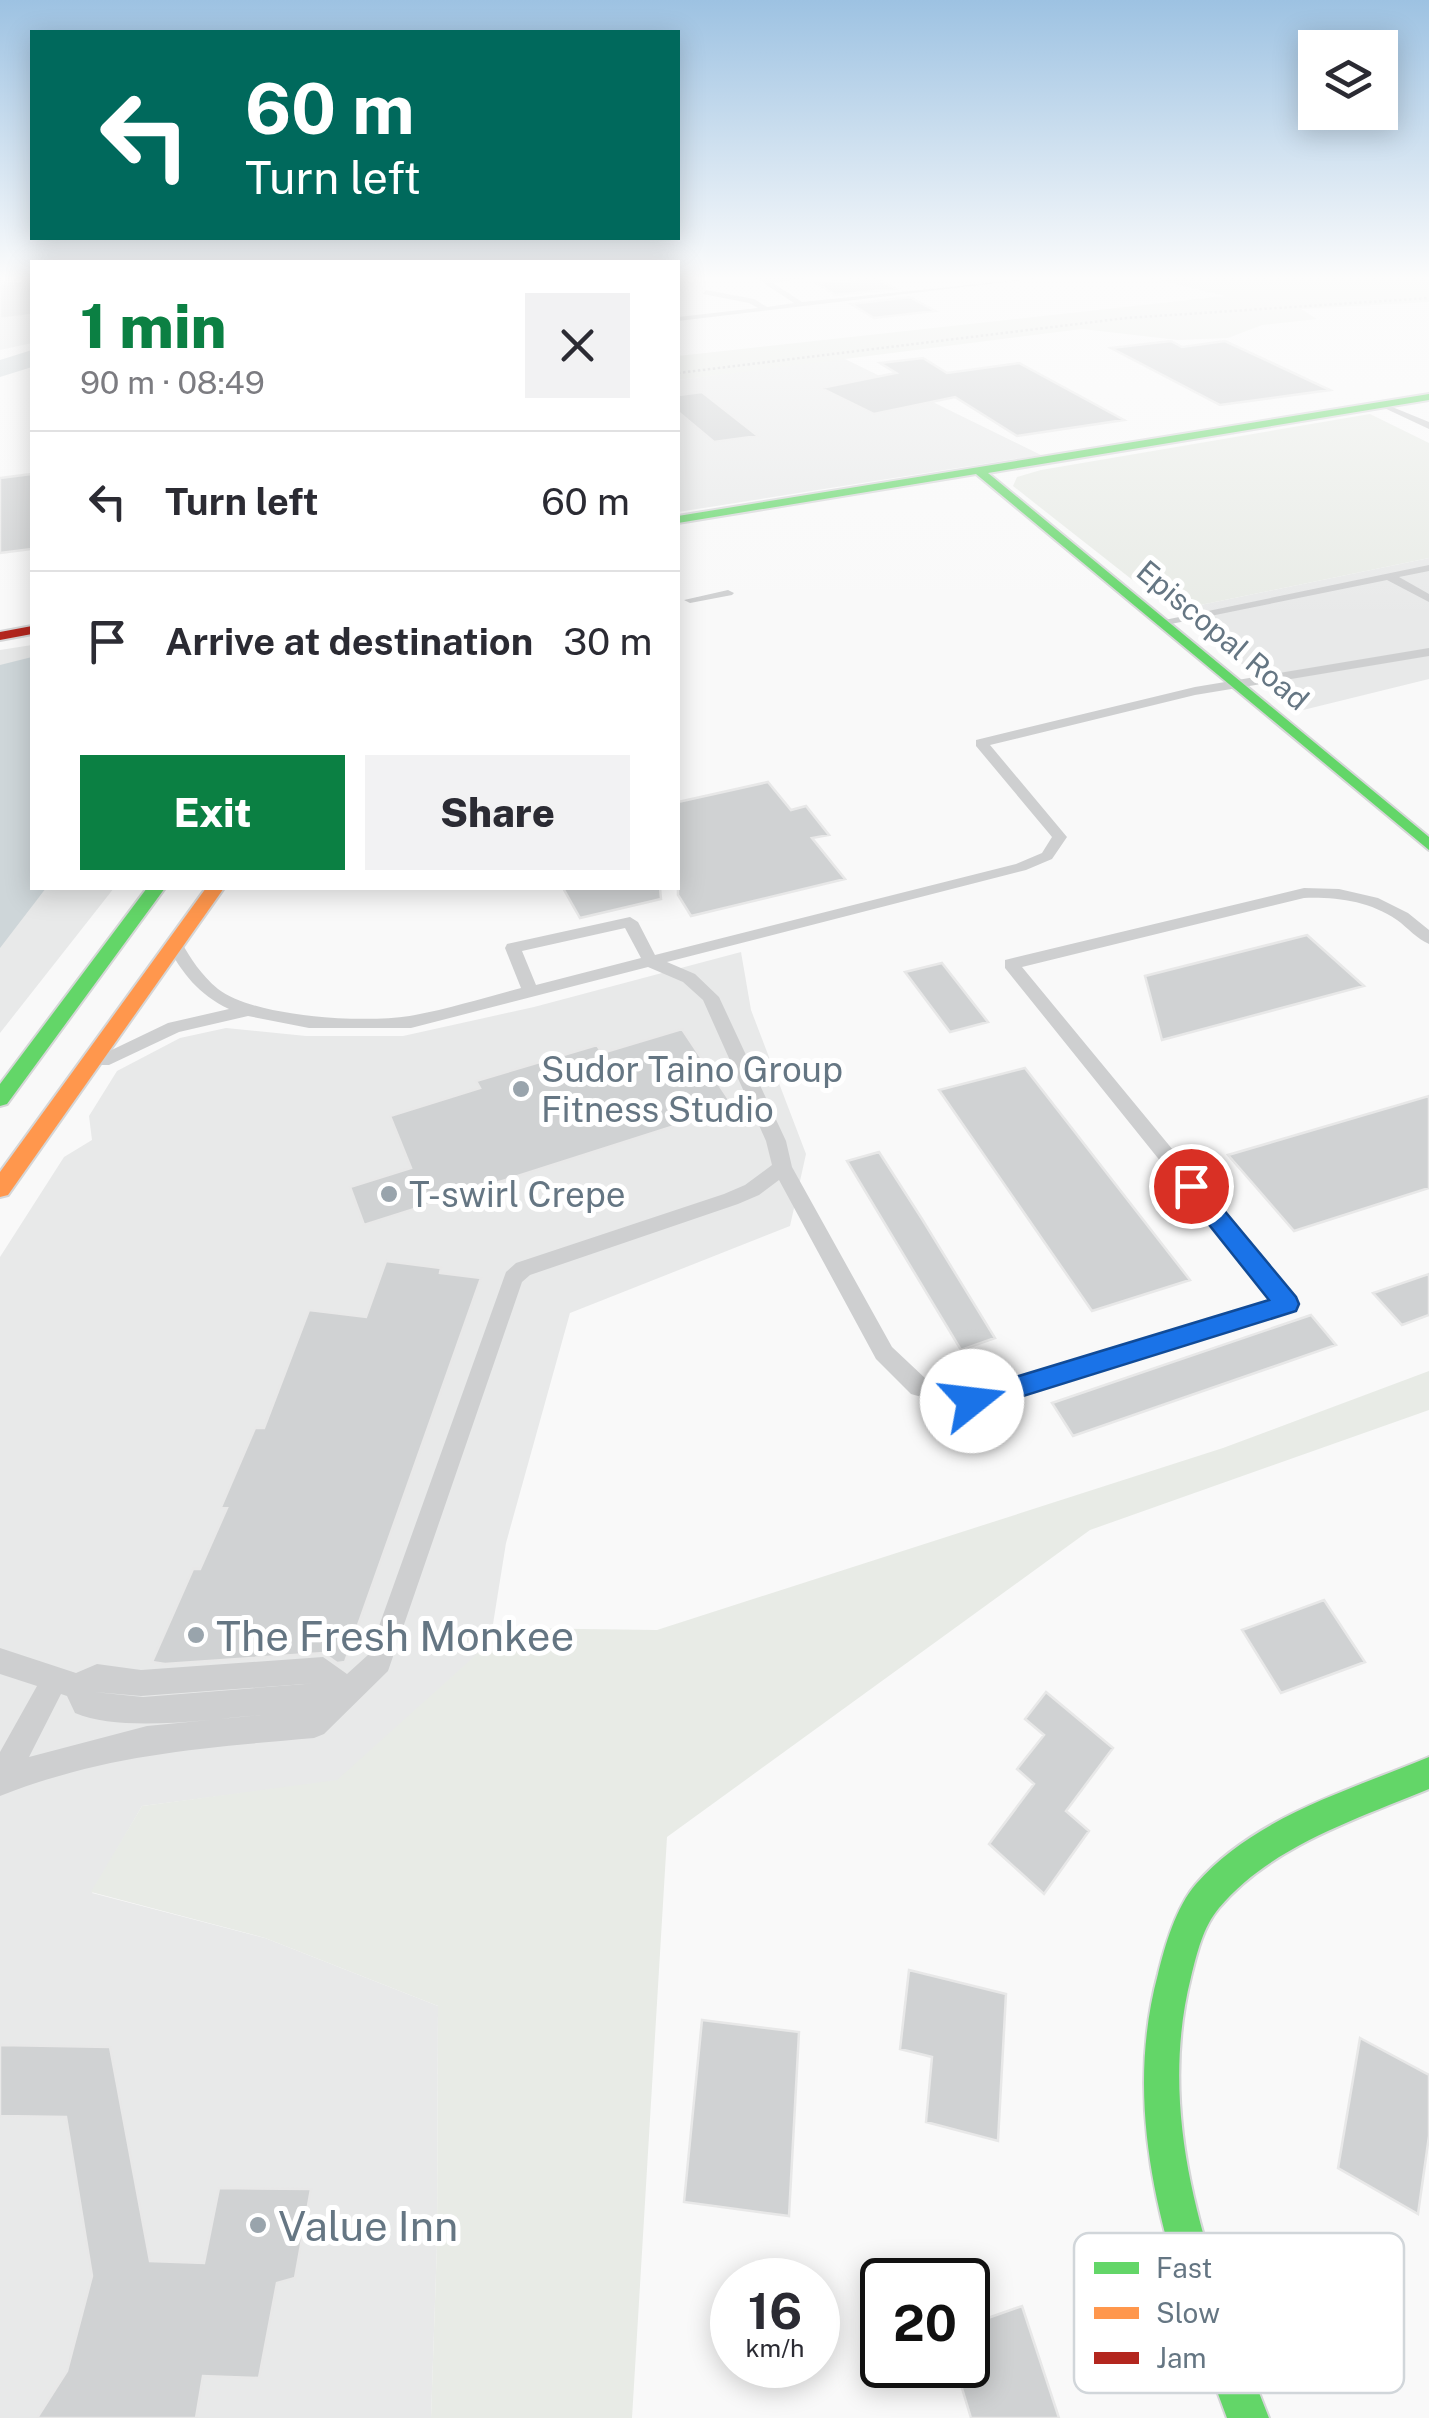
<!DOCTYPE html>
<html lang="en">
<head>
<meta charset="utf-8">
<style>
  body { margin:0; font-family:"Public Sans",sans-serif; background:#f2f2f3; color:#2b2b33; height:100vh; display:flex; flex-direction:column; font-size:38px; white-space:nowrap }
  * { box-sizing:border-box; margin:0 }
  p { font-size:32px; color:#7c7c81 }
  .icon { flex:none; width:55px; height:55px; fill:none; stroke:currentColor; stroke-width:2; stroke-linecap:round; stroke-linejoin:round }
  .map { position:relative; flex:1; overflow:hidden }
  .sheet { position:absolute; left:30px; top:260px; width:650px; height:630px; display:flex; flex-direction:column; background:#fff; border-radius:0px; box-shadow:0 5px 25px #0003 }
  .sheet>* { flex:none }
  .top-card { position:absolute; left:30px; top:30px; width:650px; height:210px; border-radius:0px; box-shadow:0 5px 25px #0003; background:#00695c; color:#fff; overflow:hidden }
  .buttons { position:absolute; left:1298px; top:30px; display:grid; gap:20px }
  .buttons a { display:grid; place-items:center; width:100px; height:100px; border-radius:0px; background:#fff; box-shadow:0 5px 25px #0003; font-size:50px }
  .speed { position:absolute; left:710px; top:2258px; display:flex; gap:20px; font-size:50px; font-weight:700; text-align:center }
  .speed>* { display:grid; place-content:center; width:130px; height:130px; border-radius:50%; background:#fff; box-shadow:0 5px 25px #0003; line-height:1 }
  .speed small { font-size:25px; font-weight:400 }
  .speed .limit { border:5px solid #111; border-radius:15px; background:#fff; color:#111 }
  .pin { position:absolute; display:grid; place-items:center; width:85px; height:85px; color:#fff; margin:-42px; border:5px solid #fff; border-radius:50%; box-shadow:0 2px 10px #0007 }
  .me { position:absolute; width:110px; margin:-55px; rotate:74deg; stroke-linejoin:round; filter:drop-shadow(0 0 8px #0008) }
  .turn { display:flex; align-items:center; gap:35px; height:210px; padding:0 50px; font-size:45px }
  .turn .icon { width:130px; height:130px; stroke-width:2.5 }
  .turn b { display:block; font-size:70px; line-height:85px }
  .round { display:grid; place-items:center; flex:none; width:105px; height:105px; border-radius:0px; background:#f2f2f3 }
  .overview { display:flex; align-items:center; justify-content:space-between; height:170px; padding:0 50px }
  h1 { font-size:60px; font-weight:800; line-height:75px; color:#0b8043 }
  .primary-button { display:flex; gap:20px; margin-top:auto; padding:20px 50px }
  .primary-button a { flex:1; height:115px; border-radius:0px; background:#0b8043; color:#fff; font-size:40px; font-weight:800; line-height:115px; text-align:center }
  .primary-button a+a { background:#f2f2f3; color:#2b2b33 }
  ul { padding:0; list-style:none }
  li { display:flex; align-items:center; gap:30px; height:140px; padding:0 50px; border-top:2px solid #e1e1e2 }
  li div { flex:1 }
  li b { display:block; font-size:38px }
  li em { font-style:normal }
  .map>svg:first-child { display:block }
</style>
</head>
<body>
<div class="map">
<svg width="1429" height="2418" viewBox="0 0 1429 2418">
  <rect width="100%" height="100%" fill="#f9f9f9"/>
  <path fill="#e8e9e9" d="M0 278H32V343L0 350Z
    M843 358 1041 455 678 512V380Z
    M1429 558V679L1295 712 1181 609Z
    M32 645V888H114L0 1033V650Z
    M741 952 751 1010 806 1154 790 1226 570 1313 506 1543 489 1649 337 1781 142 1806 92 1893 265 1938 438 2006 437 2244 431 2418H0V1257L64 1157 92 1140 89 1116 117 1071 180 1038 226 1028 306 1036H403L534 1007Z"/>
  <path fill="#e8ebe6" d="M1150 278H1429V302L1301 309 1317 319 1262 325 1228 338 1178 340 1082 329 678 380V356L1225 296Z
    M1370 414 1429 443V558L1181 609 1158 600 1013 486 1017 477 1041 470Z
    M1429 1371V1410L1090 1530 667 1837 632 2418H431L437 2244 438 2006 265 1938 91 1892 142 1806 337 1780 506 1628 657 1630 1223 1448Z"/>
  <path fill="#ced6d9" d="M32 657V888H46L0 948V665Z"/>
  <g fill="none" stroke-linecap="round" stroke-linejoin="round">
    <path fill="#ced6d9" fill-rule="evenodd" d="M32 350V367L0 377V360Z"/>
  </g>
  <path fill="#d0d2d3" stroke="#e8e8e8" stroke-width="2.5" d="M877 278 896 289 835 295 816 283Z
    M32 279V315L0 319V283Z
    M910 297 935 311 874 318 851 304Z
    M1171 341 1182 347 1225 341 1330 390 1220 405 1111 348Z
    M923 358 947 373 1019 363 1124 420 1017 436 955 397 874 414 821 388 896 373 880 363Z
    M702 392 758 436 714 442 678 412V395Z
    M32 474V549L0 553V478Z
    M768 782 791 810 806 806 829 835 812 838 845 879 691 916 678 895V802Z
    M563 888H660L661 899 580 918Z
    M1307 935 1364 986 1162 1040 1145 976Z
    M942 963 988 1022 950 1032 905 972Z
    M682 1029 734 1107 364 1225 350 1187 411 1168 390 1116 480 1088 476 1081 597 1045 602 1053Z
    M1025 1068 1190 1280 1092 1311 939 1090Z
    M1429 1096V1188L1294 1231 1228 1155Z
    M879 1152 922 1219 995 1338 961 1350 847 1161Z
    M386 1261 441 1268 440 1273 481 1278 345 1662 337 1663 323 1653 165 1664 152 1662 193 1569H200L227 1508 221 1507 255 1428H264L309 1310 366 1317Z
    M1429 1274V1315L1402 1325 1373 1293Z
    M1311 1315 1336 1345 1073 1436 1052 1403Z
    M1324 1600 1365 1662 1281 1693 1242 1630Z
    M1046 1692 1113 1748 1066 1811 1089 1831 1044 1894 989 1844 1034 1784 1017 1769 1044 1735 1025 1719Z
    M909 1970 1006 1994 998 2141 926 2122 932 2057 900 2049Z
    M702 2020 799 2032 789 2216 684 2202Z
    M1360 2038 1429 2075V2136L1418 2214 1338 2168Z
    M0 2045 110 2047 150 2261 204 2263 219 2188 311 2189 295 2278 277 2283 259 2378 203 2376 196 2418H37L67 2371 92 2276 66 2117 0 2116Z
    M1022 2306 1059 2418H971L955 2365H968V2325Z"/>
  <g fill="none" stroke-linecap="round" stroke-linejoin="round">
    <g stroke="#d5d6d7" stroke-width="4">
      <path id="fast" d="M1429 394V400L988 473 1429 837V850L976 474 678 523V516Z
        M147 888H165L7 1104 0 1106V1084Z
        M1429 1757V1789C1357 1819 1271 1846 1219 1908 1203 1927 1197 1953 1191 1977 1153 2129 1214 2278 1269 2418H1227C1174 2276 1117 2127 1158 1974 1165 1945 1176 1907 1196 1884 1254 1817 1350 1790 1429 1757Z"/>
    </g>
    <g stroke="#d5d6d7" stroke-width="4">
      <path id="slow" d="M206 888H224L8 1195 0 1197V1172Z"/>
    </g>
    <g stroke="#d5d6d7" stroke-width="4">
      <path id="jam" d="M32 626V634L0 640V632Z"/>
    </g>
    <path stroke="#cbcccd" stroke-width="2.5" stroke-dasharray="2.5 2.5" stroke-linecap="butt" d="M678 373 1126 318 1429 298"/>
    <path fill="#cecfd0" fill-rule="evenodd" d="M756 278H806L773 283 802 302 1038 278 678 321V317L758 308 749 303 703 294 706 290 754 299 767 307 794 303Z
      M1380 402 1429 422V429L1380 406Z
      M1429 565V571L1399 577 1429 594V602L1387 580 1161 626 1155 622Z
      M728 590 734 593 732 595 690 603 684 600Z
      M1429 648V656L1195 695 990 745 1067 837 1052 859 1026 870 667 962 695 974 719 997 786 1141 792 1167 892 1347 926 1379 972 1391 1272 1300 1005 968V960L1304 888 1339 889 1378 898 1408 913 1429 930V944C1417 939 1408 928 1397 920 1369 901 1337 897 1304 898L1022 967 1295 1298 1298 1304 1295 1310 972 1411 911 1394 876 1359 779 1180 759 1195 738 1204 530 1275 522 1282 388 1671 324 1734 314 1738C202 1748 106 1754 0 1796V1752L37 1686 0 1674V1648L76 1673 97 1664 141 1670 323 1657 347 1674 369 1654 506 1272 516 1263 724 1194 745 1185 772 1165 766 1141 703 1000 683 982 648 967 411 1028H309L248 1016 179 1032 109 1065H97L94 1061 97 1057 168 1023 229 1009C198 994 183 974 166 944L168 940H180C191 959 201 975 218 989 256 1018 369 1024 415 1015 451 1008 486 997 521 988L505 948 507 944 630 917 638 922 655 955 1016 864 1042 853 1052 837 976 746V740L1195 687ZM625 928 641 958 536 985 522 951ZM318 1683 143 1697 94 1692 141 1696ZM61 1694 67 1696 75 1713C122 1733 210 1719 262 1715L147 1726 29 1757Z"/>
    <use href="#fast" fill="#63d668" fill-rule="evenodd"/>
    <use href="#slow" fill="#ff974d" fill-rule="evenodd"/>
    <use href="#jam" fill="#b3261e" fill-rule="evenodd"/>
  </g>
  <linearGradient id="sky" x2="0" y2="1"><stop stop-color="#9dc2e2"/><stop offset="0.45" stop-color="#fcfcfc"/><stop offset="1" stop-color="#fcfcfc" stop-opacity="0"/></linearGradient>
  <rect width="1429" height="617" fill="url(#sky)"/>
  <path fill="#1a73e8" stroke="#114b97" stroke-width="2.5" d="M1191 1178 1199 1180 1296 1297 1299 1304 1296 1311 972 1412 963 1409 959 1401 963 1393 1269 1300 1183 1192 1180 1186 1183 1180Z"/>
  <g fill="#99a4ac" stroke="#fff" stroke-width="4">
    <circle cx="521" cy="1089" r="10"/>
    <circle cx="389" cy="1194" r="10"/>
    <circle cx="196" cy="1635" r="10"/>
    <circle cx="258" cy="2225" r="10"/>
  </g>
  <g text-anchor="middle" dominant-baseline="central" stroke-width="10" stroke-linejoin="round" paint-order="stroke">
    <g font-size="30" fill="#657683" stroke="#fff">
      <text transform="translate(1223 635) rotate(40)">Episcopal Road</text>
    </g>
    <g font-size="35" fill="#657683" stroke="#fff" text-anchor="start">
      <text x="541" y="1069">Sudor Taino Group<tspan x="541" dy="40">Fitness Studio</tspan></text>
      <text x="409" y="1194">T-swirl Crepe</text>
    </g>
    <g font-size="42" fill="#657683" stroke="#fff" text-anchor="start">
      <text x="216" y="1635">The Fresh Monkee</text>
      <text x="278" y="2225">Value Inn</text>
    </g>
  </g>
  <rect x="1074" y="2233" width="330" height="160" rx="15" fill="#fff" stroke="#d1d6da" stroke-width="2.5"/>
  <rect x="1094" y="2262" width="45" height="12" fill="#63d668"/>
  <rect x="1094" y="2307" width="45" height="12" fill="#ff974d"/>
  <rect x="1094" y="2352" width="45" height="12" fill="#b3261e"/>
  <g font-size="28" fill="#657683">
    <text x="1156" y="2278">Fast</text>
    <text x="1156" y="2323">Slow</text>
    <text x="1156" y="2368">Jam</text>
  </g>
</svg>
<div class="buttons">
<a><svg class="icon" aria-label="layers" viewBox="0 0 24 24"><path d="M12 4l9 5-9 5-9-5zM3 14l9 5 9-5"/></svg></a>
</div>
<div class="speed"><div>16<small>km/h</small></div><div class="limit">20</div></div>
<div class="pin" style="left:1191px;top:1186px;background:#d93025"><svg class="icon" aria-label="arrive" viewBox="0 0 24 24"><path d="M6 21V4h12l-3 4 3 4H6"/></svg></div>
<svg class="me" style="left:972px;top:1401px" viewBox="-20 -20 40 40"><circle r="19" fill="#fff"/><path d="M0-13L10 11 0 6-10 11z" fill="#1a73e8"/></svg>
<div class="top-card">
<div class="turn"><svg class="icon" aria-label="left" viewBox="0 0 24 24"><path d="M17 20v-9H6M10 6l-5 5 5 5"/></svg><div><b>60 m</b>Turn left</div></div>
</div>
<section class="sheet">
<div class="overview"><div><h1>1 min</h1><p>90 m · 08:49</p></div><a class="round"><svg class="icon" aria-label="close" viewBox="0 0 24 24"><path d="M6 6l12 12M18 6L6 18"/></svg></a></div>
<ul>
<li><svg class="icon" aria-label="left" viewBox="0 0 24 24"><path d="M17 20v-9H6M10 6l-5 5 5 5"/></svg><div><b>Turn left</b></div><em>60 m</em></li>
<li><svg class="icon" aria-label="arrive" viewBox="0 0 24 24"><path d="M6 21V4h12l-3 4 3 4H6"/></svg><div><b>Arrive at destination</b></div><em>30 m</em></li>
</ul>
<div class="primary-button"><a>Exit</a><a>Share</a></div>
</section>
</div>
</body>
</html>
